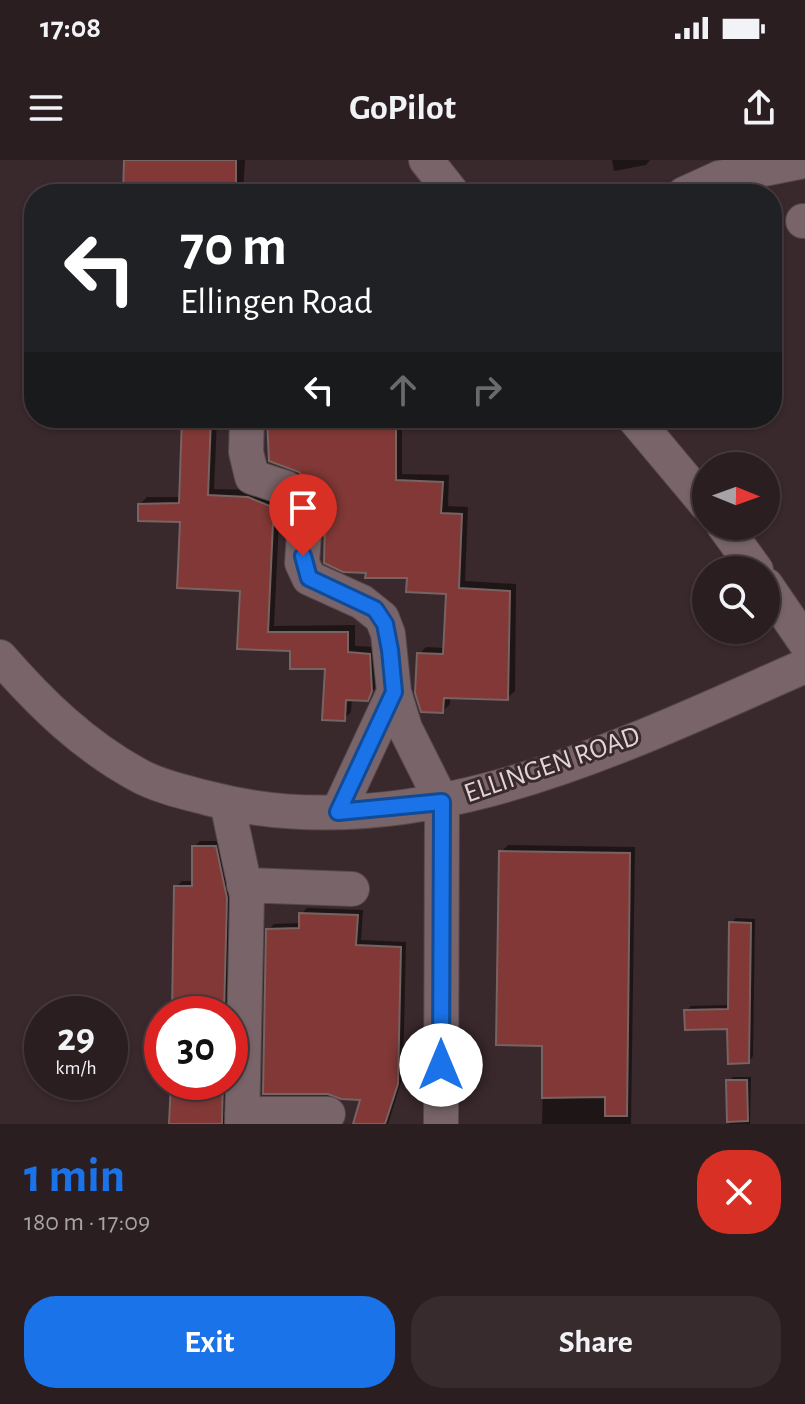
<!DOCTYPE html>
<html lang="en">
<head>
<meta charset="utf-8">
<style>
  body { margin:0; font-family:"Alegreya Sans",sans-serif; background:#372b2e; color:#f1f3f6; height:100vh; display:flex; flex-direction:column; font-size:30px; white-space:nowrap }
  * { box-sizing:border-box; margin:0 }
  p { font-size:26px; color:#a6a2a5 }
  .icon { flex:none; width:44px; height:44px; fill:none; stroke:currentColor; stroke-width:2; stroke-linecap:round; stroke-linejoin:round }
  .map { position:relative; height:964px; overflow:hidden }
  .panel { display:flex; flex-direction:column; background:#2b1e21; flex:1 }
  .panel>* { flex:none }
  .hud { position:absolute; left:24px; top:24px; width:758px; height:244px; border-radius:32px; box-shadow:0 2px 6px #0004,0 0 0 2px #473c3f; background:#202124; color:#fff; overflow:hidden }
  .needle { width:52px; rotate:91deg }
  .buttons { position:absolute; left:692px; top:292px; display:grid; gap:16px }
  .buttons a { display:grid; place-items:center; width:88px; height:88px; border-radius:50%; background:#2b1e21; box-shadow:0 2px 6px #0004,0 0 0 2px #473c3f; font-size:40px }
  .speed { position:absolute; left:24px; top:836px; display:flex; gap:16px; font-size:40px; font-weight:700; text-align:center }
  .speed>* { display:grid; place-content:center; width:104px; height:104px; border-radius:50%; background:#2b1e21; box-shadow:0 2px 6px #0004,0 0 0 2px #473c3f; line-height:1 }
  .speed small { font-size:20px; font-weight:400 }
  .speed .limit { border:12px solid #d22; background:#fff; color:#111 }
  .pin { position:absolute; display:grid; place-items:center; width:68px; height:68px; color:#fff; margin:-82px -34px; border-radius:50% 50% 50% 0; rotate:-45deg; box-shadow:0 0 8px #0007 }
  .pin .icon { rotate:45deg }
  .me { position:absolute; width:88px; margin:-44px; rotate:0deg; stroke-linejoin:round; filter:drop-shadow(0 0 6px #0008) }
  .turn { display:flex; align-items:center; gap:28px; height:168px; padding:0 24px; font-size:36px }
  .turn .icon { width:104px; height:104px; stroke-width:2.5 }
  .turn b { display:block; font-size:56px; line-height:68px }
  .lanes { display:flex; align-items:center; height:76px; padding:0 24px; background:#0003; justify-content:center; gap:40px; direction:ltr }
  .lanes .off { opacity:.35 }
  .round { display:grid; place-items:center; flex:none; width:84px; height:84px; border-radius:32px; background:#372b2e }
  .headline { display:flex; align-items:center; justify-content:space-between; height:136px; padding:0 24px }
  h1 { font-size:48px; font-weight:600; line-height:60px; color:#1a73e8 }
  .cta { display:flex; gap:16px; margin-top:auto; padding:16px 24px }
  .cta a { flex:1; height:92px; border-radius:32px; background:#1a73e8; color:#fff; font-size:32px; font-weight:600; line-height:92px; text-align:center }
  .cta a+a { background:#372b2e; color:#f1f3f6 }
  .status { display:flex; justify-content:space-between; align-items:center; height:56px; padding:0 40px; background:#2b1e21; direction:ltr }
  .status svg { height:22px; fill:currentColor }
  header { display:flex; justify-content:space-between; align-items:center; height:104px; padding:0 24px; background:#2b1e21; font-size:36px; font-weight:600 }
  .map>svg:first-child { display:block }
</style>
</head>
<body>
<div class="status"><b>17:08</b><svg viewBox="0 0 49 12"><path d="M0 12V9h3v3zM5 12V6h3v6zM10 12V3h3v9zM15 12V0h3v12zM26 1h20v11H26zM47 4h2v5h-2z"/></svg></div>
<header><svg class="icon" aria-label="menu" viewBox="0 0 24 24"><path d="M4 6h16M4 12h16M4 18h16"/></svg>GoPilot<svg class="icon" aria-label="share" viewBox="0 0 24 24"><path d="M12 15V3M7 8l5-5 5 5M5 13v7h14v-7"/></svg></header>
<div class="map">
<svg width="805" height="964" viewBox="0 0 805 964">
  <rect width="100%" height="100%" fill="#39282c"/>
  <path fill="#0007" d="M126 0H245L243 34H125Z
    M612 0H650L646 5 614 11Z
    M184 258H228L217 259 214 329 256 330 283 339 291 352 279 360 274 466 355 465V486L376 487 379 523 367 539 352 538 351 552 344 559 327 507 292 489 239 487 242 430 182 360 140 344 147 337H181Z
    M269 258H402V314L449 315 448 346 468 347 465 421 516 424 515 531 507 538 450 536V544L443 551 419 494 426 487 446 488 448 432 409 416 368 411 327 360 321 333Z
    M200 681H221L232 731 229 854H173L176 727 182 721H194V687Z
    M508 685 635 687 631 964H542L544 884 501 692Z
    M307 748 363 750 361 780 406 782 403 916 388 964H353L369 939 268 770 274 764 301 763V754Z
    M736 758 755 759 753 896 749 901 729 866 686 851 691 846 730 845 731 763Z
    M733 917H751L750 964H729L728 921Z
    M172 922H228L229 964H171Z"/>
  <path fill="#813836" stroke="#776361" stroke-width="2" d="M124 0H236V34H123Z
    M182 258H211L208 335 248 337 282 351 285 364 273 363 268 472H348V492L370 494 372 531 368 541 346 540 345 561 322 560 325 509H290V491L237 489 240 431 177 428 180 362 138 361V344L179 343Z
    M267 258H396V320L443 322 441 353 462 354 459 428 510 431 508 540 444 538 443 553 421 552 415 533 417 493 443 494 446 434 406 432 407 418H365L366 413 343 412 324 403 325 360 319 335 299 312 269 301Z
    M192 686H216L227 738 224 854H172L174 726H192Z
    M499 691 630 693 627 956H605V937L542 938V886L496 885Z
    M299 753 358 755 356 785 401 787 398 924 385 964H353L360 940 341 939 328 934H263L266 769 299 768Z
    M729 762 751 763 749 903 728 904 727 869 685 870 684 850 728 849Z
    M726 920H747L748 961 727 962Z
    M171 922H223L222 964H169Z"/>
  <g fill="none" stroke-linecap="round" stroke-linejoin="round">
    <g stroke="#55474b" stroke-width="36">
      <path id="minor" d="M426 0 453 34
        M684 34 719 18 805 1
        M803 61H805
        M247 258 246 292 252 317 286 328 300 340 305 359 302 403 309 418 362 442 382 458 388 474 394 532 405 568 442 642 441 964
        M634 258 706 344
        M724 366 756 410
        M766 425 805 482
        M0 497C40 543 83 585 138 615 158 626 184 632 207 638 412 692 621 587 805 506
        M227 643 247 736 242 964
        M338 652 394 532
        M244 725 352 729
        M242 954H328"/>
    </g>
    <use href="#minor" stroke="#786469" stroke-width="34"/>
  </g>
  <g fill="none" stroke-linecap="round" stroke-linejoin="round">
    <g stroke="#114b97" stroke-width="20">
      <path id="route" d="M303 396 309 418 375 449 385 464 390 490 394 532 338 652 442 642 441 905"/>
    </g>
    <use href="#route" stroke="#1a73e8" stroke-width="14"/>
  </g>
  <g text-anchor="middle" dominant-baseline="central" stroke-width="6" stroke-linejoin="round" paint-order="stroke">
    <g font-size="28" fill="#dfd4d7" stroke="#39282c">
      <text transform="translate(552 605) rotate(-19)">ELLINGEN ROAD</text>
    </g>
  </g>
</svg>
<div class="buttons">
<a><svg class="needle" viewBox="-14 -14 28 28"><path d="M0-13l5 13h-10z" fill="#e53935"/><path d="M0 13l5-13h-10z" fill="#a6a2a5"/></svg></a>
<a><svg class="icon" aria-label="search" viewBox="0 0 24 24"><circle cx="10" cy="10" r="6"/><path d="M15 15l6 6"/></svg></a>
</div>
<div class="speed"><div>29<small>km/h</small></div><div class="limit">30</div></div>
<div class="pin" style="left:303px;top:396px;background:#d93025"><svg class="icon" aria-label="arrive" viewBox="0 0 24 24"><path d="M6 21V4h12l-3 4 3 4H6"/></svg></div>
<svg class="me" style="left:441px;top:905px" viewBox="-20 -20 40 40"><circle r="19" fill="#fff"/><path d="M0-13L10 11 0 6-10 11z" fill="#1a73e8"/></svg>
<div class="hud">
<div class="turn"><svg class="icon" aria-label="left" viewBox="0 0 24 24"><path d="M17 20v-9H6M10 6l-5 5 5 5"/></svg><div><b>70 m</b>Ellingen Road</div></div>
<div class="lanes"><svg class="icon" aria-label="left" viewBox="0 0 24 24"><path d="M17 20v-9H6M10 6l-5 5 5 5"/></svg><svg class="icon off" aria-label="ahead" viewBox="0 0 24 24"><path d="M12 20V5M6 11l6-6 6 6"/></svg><svg class="icon off" aria-label="right" viewBox="0 0 24 24"><path d="M7 20v-9h11M14 6l5 5-5 5"/></svg></div>
</div>
</div>
<section class="panel">
<div class="headline"><div><h1>1 min</h1><p>180 m · 17:09</p></div><a class="round" style="background:#d93025;color:#fff"><svg class="icon" aria-label="close" viewBox="0 0 24 24"><path d="M6 6l12 12M18 6L6 18"/></svg></a></div>
<div class="cta"><a>Exit</a><a>Share</a></div>
</section>
</body>
</html>
